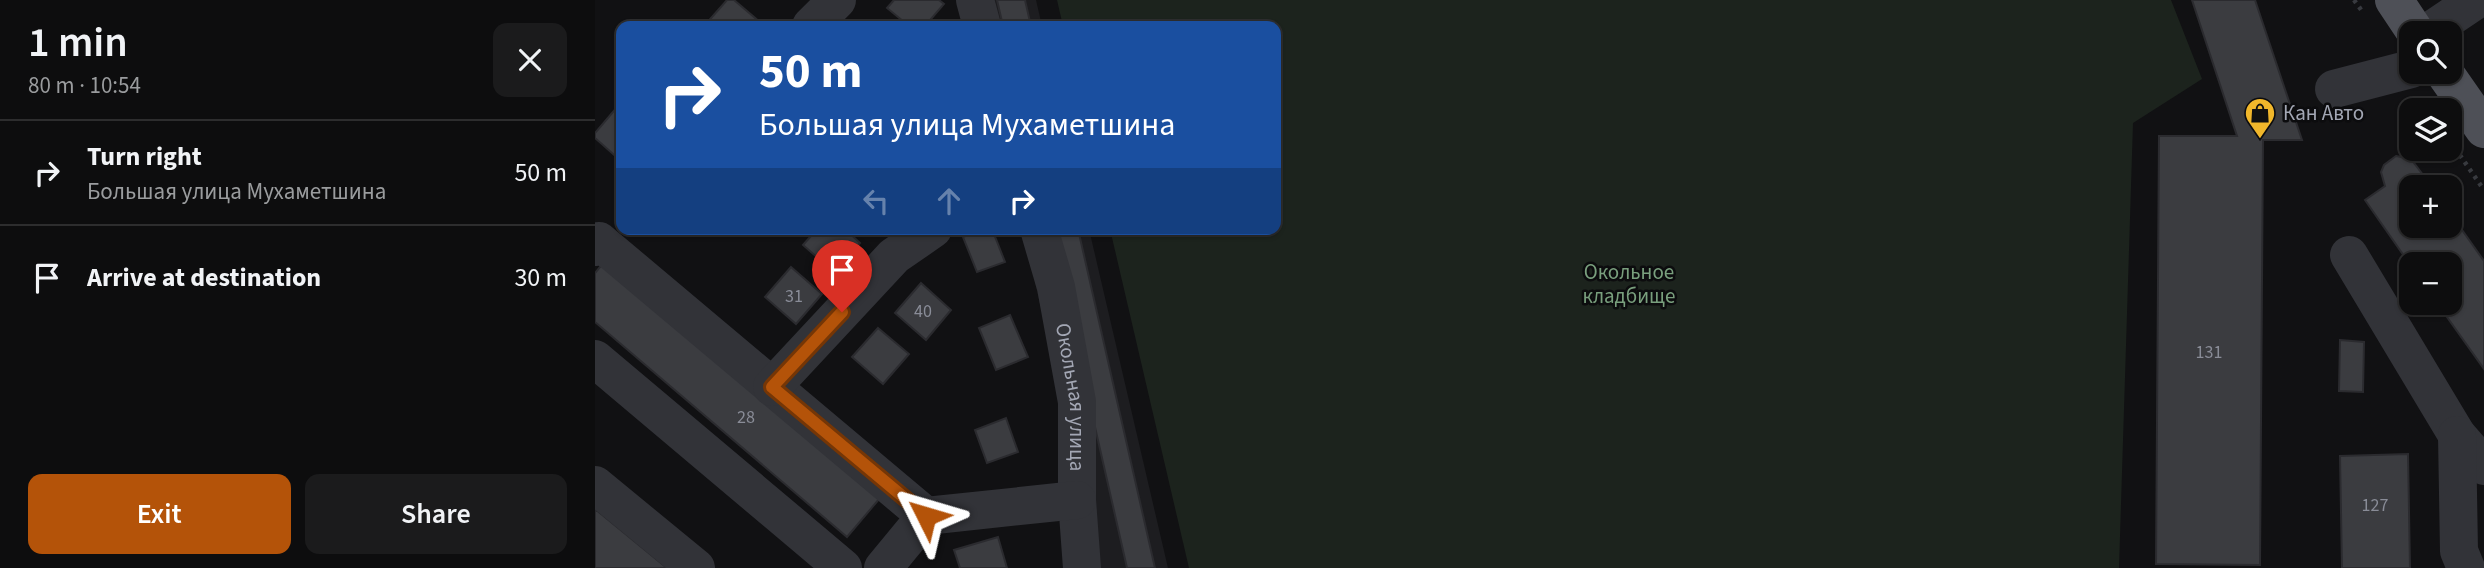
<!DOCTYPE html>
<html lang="en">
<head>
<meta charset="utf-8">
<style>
  body { margin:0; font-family:"Source Sans 3",sans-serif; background:#1b1b1c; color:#f1f3f6; height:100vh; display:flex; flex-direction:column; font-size:26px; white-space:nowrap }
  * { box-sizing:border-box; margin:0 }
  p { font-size:23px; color:#9a9c9e }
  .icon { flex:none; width:38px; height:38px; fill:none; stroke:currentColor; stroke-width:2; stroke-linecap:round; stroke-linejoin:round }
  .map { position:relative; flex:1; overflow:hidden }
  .details { display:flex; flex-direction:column; background:#0d0d0e; width:595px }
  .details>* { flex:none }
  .hud { position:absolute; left:21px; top:21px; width:665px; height:214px; border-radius:14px; box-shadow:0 2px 5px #0004,0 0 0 2px #2d2d2e; background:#1a4fa0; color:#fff; overflow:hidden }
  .fabs { position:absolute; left:1804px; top:21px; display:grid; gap:14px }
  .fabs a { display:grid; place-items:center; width:63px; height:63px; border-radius:14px; background:#0d0d0e; box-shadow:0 2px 5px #0004,0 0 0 2px #2d2d2e; font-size:35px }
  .pin { position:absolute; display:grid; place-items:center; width:60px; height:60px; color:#fff; margin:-72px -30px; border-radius:50% 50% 50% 0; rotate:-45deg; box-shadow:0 0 7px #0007 }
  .pin .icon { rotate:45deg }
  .me { position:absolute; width:77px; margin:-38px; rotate:310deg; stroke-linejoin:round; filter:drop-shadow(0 0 5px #0008) }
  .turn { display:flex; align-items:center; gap:24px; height:147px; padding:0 28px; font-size:32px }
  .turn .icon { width:91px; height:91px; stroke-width:2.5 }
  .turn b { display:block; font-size:49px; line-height:60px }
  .lanes { display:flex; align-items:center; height:66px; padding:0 28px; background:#0003; justify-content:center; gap:35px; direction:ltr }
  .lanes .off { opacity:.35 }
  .round { display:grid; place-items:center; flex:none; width:74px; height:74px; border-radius:14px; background:#1b1b1c }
  .overview { display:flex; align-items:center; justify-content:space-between; height:119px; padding:0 28px }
  h1 { font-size:42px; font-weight:600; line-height:52px }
  .action { display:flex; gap:14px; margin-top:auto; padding:14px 28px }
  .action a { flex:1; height:80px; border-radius:14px; background:#b45309; color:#fff; font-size:28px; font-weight:600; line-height:80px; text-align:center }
  .action a+a { background:#1b1b1c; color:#f1f3f6 }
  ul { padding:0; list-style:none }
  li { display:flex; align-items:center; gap:21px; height:105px; padding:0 28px; border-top:2px solid #2d2d2e }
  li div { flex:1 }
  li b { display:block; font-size:26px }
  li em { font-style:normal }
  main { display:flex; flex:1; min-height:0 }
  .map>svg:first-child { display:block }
</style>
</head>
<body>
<main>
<section class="details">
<div class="overview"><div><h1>1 min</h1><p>80 m · 10:54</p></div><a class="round"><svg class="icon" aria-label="close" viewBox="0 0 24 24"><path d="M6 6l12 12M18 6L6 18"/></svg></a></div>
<ul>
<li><svg class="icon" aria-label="right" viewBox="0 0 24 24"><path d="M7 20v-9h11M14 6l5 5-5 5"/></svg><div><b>Turn right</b><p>Большая улица Мухаметшина</p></div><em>50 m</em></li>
<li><svg class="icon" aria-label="arrive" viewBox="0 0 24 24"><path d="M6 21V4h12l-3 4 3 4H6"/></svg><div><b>Arrive at destination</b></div><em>30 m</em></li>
</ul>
<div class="action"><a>Exit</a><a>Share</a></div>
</section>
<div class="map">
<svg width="1889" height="568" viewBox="0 0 1889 568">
  <rect width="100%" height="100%" fill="#111113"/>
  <path fill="#1d1d20" d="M376 0H441L447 26H382Z
    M428 229H494L573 568H505Z"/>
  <path fill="#1c231d" d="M462 0H1576L1607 79 1538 123 1524 568H594L515 229H681V26H468Z"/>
  <path fill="#3b3c40" stroke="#2b2b2f" stroke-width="2" d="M132 0H139L166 23 164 26H109Z
    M299 0H344L349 4 330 26H314L292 8Z
    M402 0H430L436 26H408Z
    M1597 0H1660L1707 140H1668L1665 565 1561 564 1564 136H1642Z
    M23 106 26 109V161L0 138V133Z
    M1801 156 1816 159 1837 187H1816V226H1855V213L1889 261V369L1842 303H1855V264H1816V266L1770 200 1790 186 1786 172 1789 165Z
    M222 229H250L265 243 239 272 208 245Z
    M387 229H397L410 262 382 272 368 237Z
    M455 229H483L560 568H532Z
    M9 262 285 498 252 537 0 322V273Z
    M196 267 227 294 201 324 170 297Z
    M326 283 356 310 331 340 300 313Z
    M415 315 433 357 401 370 384 328Z
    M283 328 314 354 288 384 257 357Z
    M1745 340 1769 342 1768 392 1744 391Z
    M411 418 423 452 392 463 380 430Z
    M1813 454 1815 568H1747L1745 456Z
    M0 509 72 568H0Z
    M403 537 412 568H365L359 550Z"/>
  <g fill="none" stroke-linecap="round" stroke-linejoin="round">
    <path stroke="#383a3f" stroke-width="4.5" stroke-dasharray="3.5 5" stroke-linecap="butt" d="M1759 0 1767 11
      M1860 148 1889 190"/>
    <g stroke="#323338" stroke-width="38">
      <path d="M380 0 387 26"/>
      <path d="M216 26 242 0"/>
      <path d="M1832 33 1881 0"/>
      <path d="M1739 89 1816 69"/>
      <path id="s1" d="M444 229 461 287 482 402V500L487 568"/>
      <path d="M0 247 4 241 331 516"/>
      <path d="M1754 255 1862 435 1889 466"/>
      <path d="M0 359 248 568"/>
      <path d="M177 387 299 256 338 229"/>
      <path d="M1862 435 1864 551 1871 568"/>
      <path d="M0 485 101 568"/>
      <path d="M288 568 331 516 482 500"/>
    </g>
    <path stroke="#4e5057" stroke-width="38" d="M1799 0 1821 33
      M1849 72 1889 129"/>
  </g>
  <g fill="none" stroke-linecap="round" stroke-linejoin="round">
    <g stroke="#753606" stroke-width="18">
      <path id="route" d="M247 312 177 387 331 516"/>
    </g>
    <use href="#route" stroke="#b45309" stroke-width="12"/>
  </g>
  <defs>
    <g id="shop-pin" transform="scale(1.575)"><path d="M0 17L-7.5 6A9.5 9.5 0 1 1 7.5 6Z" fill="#f1b72b" stroke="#0c0c0e"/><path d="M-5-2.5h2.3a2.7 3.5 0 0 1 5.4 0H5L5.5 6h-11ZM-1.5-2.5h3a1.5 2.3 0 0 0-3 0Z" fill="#111"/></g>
  </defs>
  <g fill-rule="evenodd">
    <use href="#shop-pin" x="1665" y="113"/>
  </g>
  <g text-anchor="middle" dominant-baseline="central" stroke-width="5" stroke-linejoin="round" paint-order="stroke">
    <g font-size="18" fill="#898c97">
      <text x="199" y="296">31</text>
      <text x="328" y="311">40</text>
      <text x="1614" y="352">131</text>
      <text x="151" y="417">28</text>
      <text x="1780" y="505">127</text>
    </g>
    <g font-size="21" fill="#a3a7b4" stroke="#0c0c0e" text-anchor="start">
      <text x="1688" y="113">Кан Авто</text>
    </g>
    <g font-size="21" fill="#799f7d" stroke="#0c0c0e">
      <text x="1034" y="272">Окольное<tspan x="1034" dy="24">кладбище</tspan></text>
    </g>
    <g font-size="21" fill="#a3a7b4" stroke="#0c0c0e">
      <text stroke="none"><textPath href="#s1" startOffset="172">Окольная улица</textPath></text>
    </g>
  </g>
</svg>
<div class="fabs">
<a><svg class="icon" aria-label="search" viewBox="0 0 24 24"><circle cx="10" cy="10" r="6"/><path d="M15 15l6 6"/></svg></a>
<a><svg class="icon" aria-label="layers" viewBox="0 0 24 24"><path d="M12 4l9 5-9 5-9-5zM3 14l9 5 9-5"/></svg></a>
<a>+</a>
<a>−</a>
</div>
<div class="pin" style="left:247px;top:312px;background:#d93025"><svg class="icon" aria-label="arrive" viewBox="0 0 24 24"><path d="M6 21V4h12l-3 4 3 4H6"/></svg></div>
<svg class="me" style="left:331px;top:516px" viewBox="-20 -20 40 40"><path d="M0-17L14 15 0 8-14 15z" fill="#b45309" stroke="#fff" stroke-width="4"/></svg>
<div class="hud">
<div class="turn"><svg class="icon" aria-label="right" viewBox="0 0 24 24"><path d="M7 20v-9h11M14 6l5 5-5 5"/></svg><div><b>50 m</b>Большая улица Мухаметшина</div></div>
<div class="lanes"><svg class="icon off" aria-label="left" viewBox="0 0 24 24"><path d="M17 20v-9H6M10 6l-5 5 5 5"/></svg><svg class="icon off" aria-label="ahead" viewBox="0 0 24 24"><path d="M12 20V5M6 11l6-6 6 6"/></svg><svg class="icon" aria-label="right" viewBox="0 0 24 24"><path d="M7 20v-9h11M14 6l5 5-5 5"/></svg></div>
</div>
</div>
</main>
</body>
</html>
